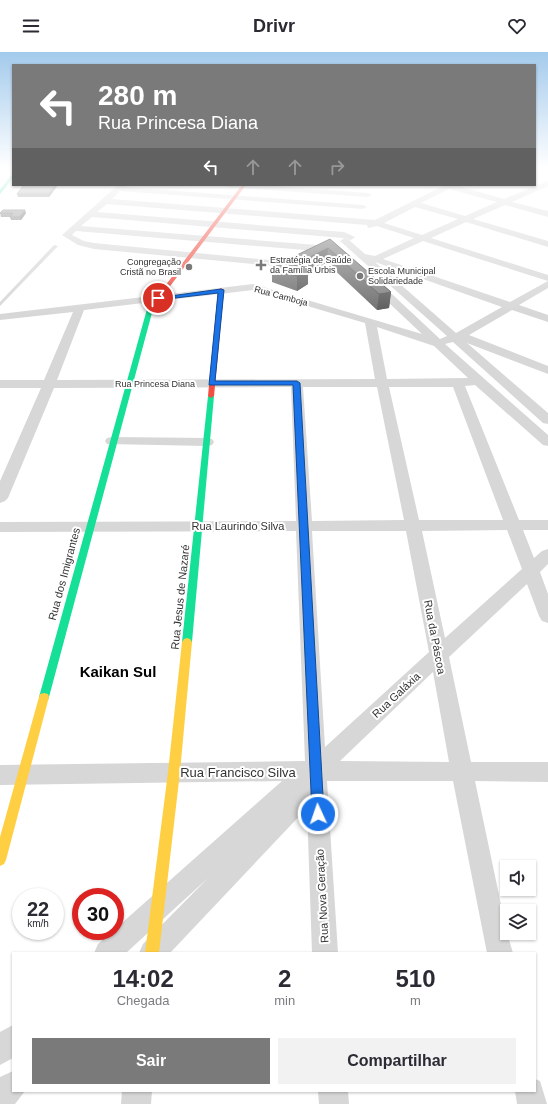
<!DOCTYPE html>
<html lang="pt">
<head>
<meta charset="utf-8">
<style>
  body { margin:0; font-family:Arial,sans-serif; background:#f2f2f3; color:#2b2b33; height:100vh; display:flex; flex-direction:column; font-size:15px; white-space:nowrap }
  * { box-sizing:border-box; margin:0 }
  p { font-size:13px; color:#7c7c81 }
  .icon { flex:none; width:22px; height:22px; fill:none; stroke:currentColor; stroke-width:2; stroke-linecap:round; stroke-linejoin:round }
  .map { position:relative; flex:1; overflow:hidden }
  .panel { position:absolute; left:12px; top:900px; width:524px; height:140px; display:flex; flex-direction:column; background:#fff; border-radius:0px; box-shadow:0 1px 3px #0004 }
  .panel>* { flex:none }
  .guide { position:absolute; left:12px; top:12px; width:524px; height:122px; border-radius:0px; box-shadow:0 1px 3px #0004; background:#7a7a7a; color:#fff; overflow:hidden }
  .controls { position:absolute; left:500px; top:808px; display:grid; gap:8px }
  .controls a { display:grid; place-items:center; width:36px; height:36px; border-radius:0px; background:#fff; box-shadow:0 1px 3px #0004; font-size:20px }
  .speed { position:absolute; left:12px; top:836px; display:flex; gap:8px; font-size:20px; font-weight:700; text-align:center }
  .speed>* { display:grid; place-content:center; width:52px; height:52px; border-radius:50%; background:#fff; box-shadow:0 1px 3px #0004; line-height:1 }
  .speed small { font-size:10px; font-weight:400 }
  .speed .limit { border:6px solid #d22; background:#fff; color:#111 }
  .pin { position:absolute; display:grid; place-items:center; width:34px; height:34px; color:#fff; margin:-17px; border:2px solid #fff; border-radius:50%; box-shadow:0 1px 4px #0007 }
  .me { position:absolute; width:44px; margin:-22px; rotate:357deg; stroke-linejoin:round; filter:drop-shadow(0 0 3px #0008) }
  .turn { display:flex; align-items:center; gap:14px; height:84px; padding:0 20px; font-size:18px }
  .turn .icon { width:52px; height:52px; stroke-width:2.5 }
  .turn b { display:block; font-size:28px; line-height:34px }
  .lanes { display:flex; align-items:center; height:38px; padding:0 20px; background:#0003; justify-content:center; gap:20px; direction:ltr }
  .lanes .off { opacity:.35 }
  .eta { display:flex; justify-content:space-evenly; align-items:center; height:68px; text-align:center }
  .eta b { font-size:24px; font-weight:700; line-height:28px }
  .primary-button { display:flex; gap:8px; margin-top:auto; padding:8px 20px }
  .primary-button a { flex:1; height:46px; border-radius:0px; background:#7a7a7a; color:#fff; font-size:16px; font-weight:700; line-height:46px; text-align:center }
  .primary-button a+a { background:#f2f2f3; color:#2b2b33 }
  header { display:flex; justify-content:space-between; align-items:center; height:52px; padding:0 20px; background:#fff; font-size:18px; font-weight:700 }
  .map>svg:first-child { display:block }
</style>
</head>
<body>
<header><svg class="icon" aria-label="menu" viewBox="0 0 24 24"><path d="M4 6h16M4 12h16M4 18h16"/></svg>Drivr<svg class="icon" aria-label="heart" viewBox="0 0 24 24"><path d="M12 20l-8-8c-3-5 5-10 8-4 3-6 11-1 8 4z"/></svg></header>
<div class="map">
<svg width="548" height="1052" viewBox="0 0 548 1052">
  <rect width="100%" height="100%" fill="#fff"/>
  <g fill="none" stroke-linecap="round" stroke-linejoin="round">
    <path fill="#d7d7d7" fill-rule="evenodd" d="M54 193 58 194 0 254V250Z"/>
    <path fill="#d7d7d7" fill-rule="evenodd" d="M548 129V134L512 150 548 159V165L505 153 473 167 548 189V195L466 170 431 186 548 223V229L423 189 383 207 510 250 548 229V236L519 253 548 263V270L512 258 469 283 548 314V322L467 291 548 361V372L543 371 453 290 445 292 548 383V394L543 393 475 333 465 334 519 468H548V478H523L534 506 542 499 548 497V512L540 520 548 542V571L542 569 539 564 527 532 449 605 471 710H548V730L475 729 507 881 513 901H487L453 729H327L338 901H312L307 756 170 901H139L143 892 208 826 126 901H94L98 892 112 879H115V877L282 729 0 733V713L305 709 296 479 0 480V470L296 469 291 335 54 336 8 446 5 449 0 451V429L41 336H0V328H44L73 260 0 268V262L253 232 422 282 370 233 369 231 370 229H378L440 287 447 284 340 189 345 186 348 187 365 202 375 204 414 186 377 174 368 176 367 173 107 152 97 160 344 180 355 185 351 188 343 186 92 165 81 174 317 193 322 196 317 199 76 179 72 183 84 189 94 191 300 211 302 213 297 216 94 197 78 193 62 183 118 133H127L125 135 363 153 367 155 363 157 120 139 112 147 375 168 445 133H455L504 147ZM449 137 497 150 465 164 421 151ZM415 155 458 167 422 183 384 171ZM375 210 502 255 456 281ZM253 238 365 271 375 327 57 328 84 258ZM377 275 434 294 468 326 387 327ZM303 335H377L404 468 312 469ZM389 335H453L503 468H419ZM507 478 522 517 445 586 422 479ZM312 479H406L429 600 325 695ZM433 620 449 710 340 709Z
      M223 133H260L368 141 372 143 368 145 227 135Z
      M112 385 207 386 212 387 214 390 212 393 207 394 107 392 105 389 107 386Z
      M13 973V1006L0 1013V980Z
      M13 1019V1039H25L15 1052H0V1025Z
      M535 1027 540 1029 547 1052H517L515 1039H535Z
      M122 1039H152L151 1052H121Z
      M318 1039H348L349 1052H319Z"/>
    <path fill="#16e098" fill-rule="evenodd" d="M12 122H13V126L0 142V138Z
      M152 251 157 252 153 257 49 645 48 648 44 649 40 648 39 645 147 257Z
      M211 342 214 344 192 590 190 593H184L182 590 208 344Z"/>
    <path fill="#ffcf43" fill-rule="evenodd" d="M187 586 190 587 192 590 180 720 159 901H145L168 720 182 590 184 587Z
      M44 641 48 642 49 645 6 808 4 812 0 814V785L39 645 40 642Z"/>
    <path fill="#f24e42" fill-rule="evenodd" d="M242 133H246L156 253H152V251Z
      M221 236 224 238 214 344 211 346 208 344 218 238Z"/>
  </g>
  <path fill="#6f6f6f" d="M58 133 49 145H18L17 142 29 134Z
    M0 161H26L21 168H11L10 165H1Z
    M330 187 391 240 389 256 377 258 327 211 308 220V232L297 239 272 230V215Z"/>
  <path fill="#5a5a5a" d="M55 133H58L49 145V142Z
    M25 158 26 161 21 168 20 165Z
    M328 196 327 211 308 220V232L297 239V224L294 213Z
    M391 240 389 256 377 258 379 242Z"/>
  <path fill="#818181" stroke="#5a5a5a" d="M30 133H55L49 142H17L23 134H29Z
    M3 158H25L20 165H10L13 161H0Z
    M330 187 391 240 379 242 328 196 294 213 309 217 297 224 272 215Z"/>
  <linearGradient id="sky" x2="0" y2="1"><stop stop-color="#a3caec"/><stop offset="0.44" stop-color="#fff"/><stop offset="1" stop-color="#fff" stop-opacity="0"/></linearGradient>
  <rect width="548" height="263" fill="url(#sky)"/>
  <path fill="#1a73e8" stroke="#114b97" d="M221 237 224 238 215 329H297L300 331 324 762 322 766 318 768 314 766 312 762 293 333H209L218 241 158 248 156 246Z"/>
  <g fill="#7a7a7a" stroke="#fff" stroke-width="1.5">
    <path d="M259 207h4v4h4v4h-4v4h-4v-4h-4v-4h4z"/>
    <circle cx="189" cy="215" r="4"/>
    <circle cx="360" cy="224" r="4"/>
  </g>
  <g text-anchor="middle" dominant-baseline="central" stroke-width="4" stroke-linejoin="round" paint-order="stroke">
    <g font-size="9" fill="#333" stroke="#fff" text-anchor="start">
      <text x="270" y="208">Estratégia de Saúde<tspan x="270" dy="10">da Família Urbis</tspan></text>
      <text x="181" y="210" text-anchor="end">Congregação<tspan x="181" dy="10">Cristã no Brasil</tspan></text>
      <text x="368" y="219">Escola Municipal<tspan x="368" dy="10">Solidariedade</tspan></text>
    </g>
    <g font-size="9" fill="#333" stroke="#fff">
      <text transform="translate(281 244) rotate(15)">Rua Camboja</text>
      <text x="155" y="332">Rua Princesa Diana</text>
    </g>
    <g font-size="11" fill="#333" stroke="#fff">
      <text x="238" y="474">Rua Laurindo Silva</text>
      <text transform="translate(64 522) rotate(-75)">Rua dos Imigrantes</text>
      <text transform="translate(180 545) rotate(-84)">Rua Jesus de Nazaré</text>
      <text transform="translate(435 585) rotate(79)">Rua da Páscoa</text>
      <text transform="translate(396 643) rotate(-43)">Rua Galáxia</text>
      <text transform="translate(322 844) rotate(-93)">Rua Nova Geração</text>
    </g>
    <g font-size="13" fill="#333" stroke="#fff">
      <text x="238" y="720">Rua Francisco Silva</text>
    </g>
    <g font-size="15" font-weight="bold" fill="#000" stroke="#fff">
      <text x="118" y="619">Kaikan Sul</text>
    </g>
  </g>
</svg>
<div class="controls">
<a><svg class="icon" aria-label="sound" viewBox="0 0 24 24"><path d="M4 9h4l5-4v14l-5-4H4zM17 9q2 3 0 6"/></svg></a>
<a><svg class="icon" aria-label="layers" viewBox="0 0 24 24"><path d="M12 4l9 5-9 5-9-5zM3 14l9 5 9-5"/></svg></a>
</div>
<div class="speed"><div>22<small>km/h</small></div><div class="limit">30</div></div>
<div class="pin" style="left:158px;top:246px;background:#d93025"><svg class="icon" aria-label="arrive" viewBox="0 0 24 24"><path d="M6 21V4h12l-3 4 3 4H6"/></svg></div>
<svg class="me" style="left:318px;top:762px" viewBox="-20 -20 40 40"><circle r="17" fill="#1a73e8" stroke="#fff" stroke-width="3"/><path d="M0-11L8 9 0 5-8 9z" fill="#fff"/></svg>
<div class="guide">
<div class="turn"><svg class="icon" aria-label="left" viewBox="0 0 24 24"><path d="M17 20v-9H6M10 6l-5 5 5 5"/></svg><div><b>280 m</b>Rua Princesa Diana</div></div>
<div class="lanes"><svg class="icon" aria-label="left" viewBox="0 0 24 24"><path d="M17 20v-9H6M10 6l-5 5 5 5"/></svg><svg class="icon off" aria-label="ahead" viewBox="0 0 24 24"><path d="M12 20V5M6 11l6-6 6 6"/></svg><svg class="icon off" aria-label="ahead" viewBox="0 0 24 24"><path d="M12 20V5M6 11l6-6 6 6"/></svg><svg class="icon off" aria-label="right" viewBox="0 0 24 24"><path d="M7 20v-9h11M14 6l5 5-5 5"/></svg></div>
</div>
<section class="panel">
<div class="eta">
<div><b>14:02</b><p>Chegada</p></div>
<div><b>2</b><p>min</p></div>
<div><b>510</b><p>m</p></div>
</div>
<div class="primary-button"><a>Sair</a><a>Compartilhar</a></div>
</section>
</div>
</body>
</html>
